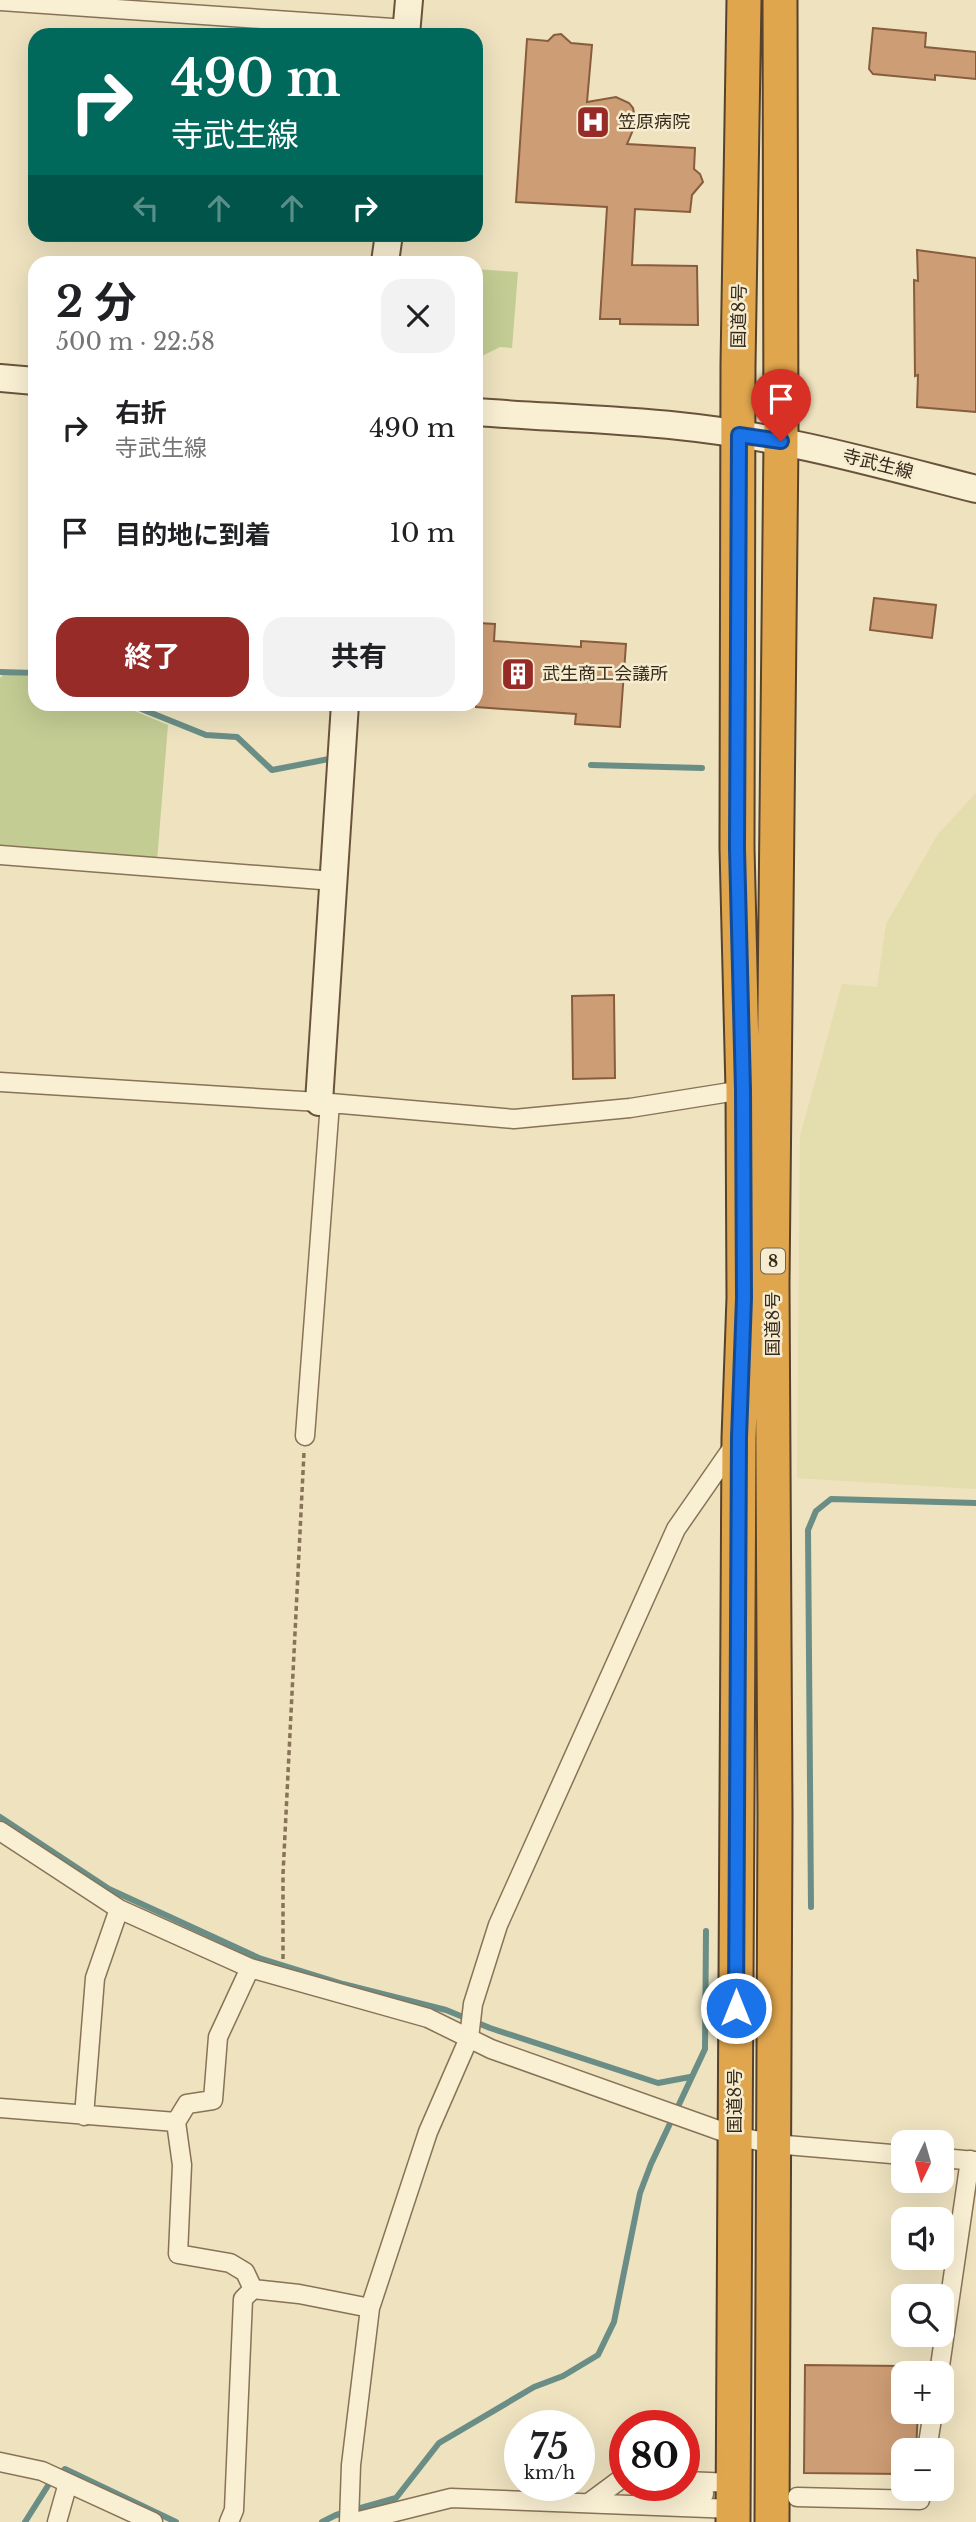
<!DOCTYPE html>
<html lang="ja">
<head>
<meta charset="utf-8">
<style>
  body { margin:0; font-family:"Libre Baskerville","Noto Sans JP",serif; background:#f2f2f2; color:#202124; height:100vh; display:flex; flex-direction:column; font-size:26px; white-space:nowrap }
  * { box-sizing:border-box; margin:0 }
  p { font-size:23px; color:#757577 }
  .icon { flex:none; width:38px; height:38px; fill:none; stroke:currentColor; stroke-width:2; stroke-linecap:round; stroke-linejoin:round }
  .map { position:relative; flex:1; overflow:hidden }
  .details { position:absolute; left:28px; top:256px; width:455px; height:455px; display:flex; flex-direction:column; background:#fff; border-radius:21px; box-shadow:0 7px 28px #0002 }
  .details>* { flex:none }
  .banner { position:absolute; left:28px; top:28px; width:455px; height:214px; border-radius:21px; box-shadow:0 7px 28px #0002; background:#00695c; color:#fff; overflow:hidden }
  .needle { width:46px; rotate:185deg }
  .tools { position:absolute; left:891px; top:2130px; display:grid; gap:14px }
  .tools a { display:grid; place-items:center; width:63px; height:63px; border-radius:14px; background:#fff; box-shadow:0 7px 28px #0002; font-size:35px }
  .speed { position:absolute; left:504px; top:2410px; display:flex; gap:14px; font-size:35px; font-weight:700; text-align:center }
  .speed>* { display:grid; place-content:center; width:91px; height:91px; border-radius:50%; background:#fff; box-shadow:0 7px 28px #0002; line-height:1 }
  .speed small { font-size:18px; font-weight:400 }
  .speed .limit { border:10px solid #d22; background:#fff; color:#111 }
  .pin { position:absolute; display:grid; place-items:center; width:60px; height:60px; color:#fff; margin:-72px -30px; border-radius:50% 50% 50% 0; rotate:-45deg; box-shadow:0 0 7px #0007 }
  .pin .icon { rotate:45deg }
  .me { position:absolute; width:77px; margin:-38px; rotate:0deg; stroke-linejoin:round; filter:drop-shadow(0 0 5px #0008) }
  .turn { display:flex; align-items:center; gap:24px; height:147px; padding:0 28px; font-size:32px }
  .turn .icon { width:91px; height:91px; stroke-width:2.5 }
  .turn b { display:block; font-size:49px; line-height:60px }
  .lanes { display:flex; align-items:center; height:66px; padding:0 28px; background:#0003; justify-content:center; gap:35px; direction:ltr }
  .lanes .off { opacity:.35 }
  .round { display:grid; place-items:center; flex:none; width:74px; height:74px; border-radius:21px; background:#f2f2f2 }
  .summary { display:flex; align-items:center; justify-content:space-between; height:119px; padding:0 28px }
  h1 { font-size:42px; font-weight:700; line-height:52px }
  .primary-button { display:flex; gap:14px; margin-top:auto; padding:14px 28px }
  .primary-button a { flex:1; height:80px; border-radius:21px; background:#972b27; color:#fff; font-size:28px; font-weight:700; line-height:80px; text-align:center }
  .primary-button a+a { background:#f2f2f2; color:#202124 }
  ul { padding:0; list-style:none }
  li { display:flex; align-items:center; gap:21px; height:105px; padding:0 28px }
  li div { flex:1 }
  li b { display:block; font-size:26px }
  li em { font-style:normal }
  .map>svg:first-child { display:block }
</style>
</head>
<body>
<div class="map">
<svg width="976" height="2522" viewBox="0 0 976 2522">
  <rect width="100%" height="100%" fill="#eee2bf"/>
  <path fill="#e4ddad" d="M976 793V1489L797 1478 800 1136 842 984 877 987 886 924 938 834Z"/>
  <path fill="#c3cc93" d="M476 269 518 272 512 348 500 347 476 359V362Z
    M4 674 35 677V704H118L168 725 157 861 0 847V678Z"/>
  <g fill="none" stroke-linecap="round" stroke-linejoin="round">
    <path stroke="#6a8e86" stroke-width="6" d="M0 672 35 673
      M129 704 206 735 237 737 272 770 329 759
      M591 765 702 768
      M0 1817 109 1889 259 1958 343 1984 446 2010 490 2028 658 2083 690 2077
      M811 1907 808 1530 816 1511 831 1499 976 1503
      M25 2522 49 2484 65 2469 176 2522
      M322 2522 336 2515 396 2498 439 2443 534 2387 563 2376 598 2355 614 2322 640 2193 651 2164 705 2049 706 1931"/>
  </g>
  <path fill="#cd9d75" stroke="#875d3d" stroke-width="2" d="M873 28 926 33 925 47 976 52V79L935 75V80L873 74 869 69Z
    M561 34 571 43 592 45 587 102 616 97 629 103 633 108 636 123 627 144 695 148 694 169 700 174 703 182 692 195 690 212 635 209 632 265 697 266 698 325 620 324V319H600L607 207 516 202 527 39 548 41 554 35Z
    M917 250 976 258V412L917 407 918 375 915 376 914 280 918 281Z
    M874 598 936 605 932 638 870 630Z
    M478 623 495 624 494 641 581 647V641L626 644 620 727 575 724 576 714 476 707V639Z
    M614 995 615 1078 573 1079 572 996Z
    M805 2365 903 2366V2412H918L916 2450H903V2474L804 2473Z"/>
  <g fill="none" stroke-linecap="round" stroke-linejoin="round">
    <path stroke="#c9bd9e" stroke-width="18" stroke-dasharray="18 9" stroke-linecap="butt" d="M704 2494 780 2497"/>
    <g stroke="#877357" stroke-width="21">
      <path id="street" d="M0 1 407 29
        M0 855 334 881
        M0 1082 319 1102 514 1119 630 1108 743 1090
        M305 1436 330 1103
        M0 1831 119 1909 250 1968 428 2018 491 2049 735 2136 774 2144 903 2155
        M250 1968 218 2037 213 2100 187 2104 176 2122 182 2165 178 2254 230 2263 245 2272 253 2289
        M0 2108 176 2122
        M84 2116 95 1978 119 1909
        M942 2158 976 2161
        M939 2373 970 2160
        M927 2450 933 2412
        M0 2462 42 2471 153 2522
        M684 2481 734 2483
        M641 2492 704 2494
        M797 2497 920 2500 922 2488
        M590 2502 621 2479H625
        M57 2522 68 2483
        M229 2522 234 2510 243 2299 253 2289 299 2294 370 2308
        M349 2522 351 2465 370 2308 428 2132 469 2038 473 2004 498 1925 676 1529 735 1444
        M355 2522 451 2498 733 2509"/>
    </g>
    <g stroke="#69543b" stroke-width="30">
      <path id="secondary" d="M406 35 409 0
        M385 262 389 234
        M0 378 35 381
        M476 412C543 417 611 419 679 426 780 436 878 464 976 489
        M319 1102 345 704"/>
    </g>
    <g stroke="#55412c" stroke-width="37">
      <path id="highway" d="M733 2522 739 1438 744 1298 743 1090 737 848 738 365 744 0
        M772 2522 775 1815 772 1284 781 441 780 0"/>
    </g>
    <path stroke="#877357" stroke-width="3.5" stroke-dasharray="5 3.5" stroke-linecap="butt" d="M283 1959V1874L304 1452"/>
    <use href="#street" stroke="#f9efd3" stroke-width="18"/>
    <use href="#secondary" stroke="#f9efd3" stroke-width="26"/>
    <use href="#highway" stroke="#e0a64e" stroke-width="33"/>
  </g>
  <g fill="none" stroke-linecap="round" stroke-linejoin="round">
    <g stroke="#114b97" stroke-width="18">
      <path id="route" d="M736 2008 739 1437 744 1298 743 1090 737 848 739 435 781 441"/>
    </g>
    <use href="#route" stroke="#1a73e8" stroke-width="12"/>
  </g>
  <defs>
    <g id="hospital-square" transform="scale(1.75)"><rect x="-9" y="-9" width="18" height="18" rx="4" fill="#972b27" stroke="#f6eccf"/><path d="M-5-5h3v3.5h4V-5h3V5h-3V1.5h-4V5h-3Z" fill="#fff"/></g>
    <g id="building-square" transform="scale(1.75)"><rect x="-9" y="-9" width="18" height="18" rx="4" fill="#972b27" stroke="#f6eccf"/><path d="M-4-6H4V6H1V3H-1V6H-4ZM-2.5-4.3h1.7v1.8h-1.7ZM.8-4.3h1.7v1.8H.8ZM-2.5-1h1.7V.8h-1.7ZM.8-1h1.7V.8H.8Z" fill="#fff"/></g>
  </defs>
  <g fill-rule="evenodd">
    <use href="#hospital-square" x="593" y="122"/>
    <use href="#building-square" x="518" y="674"/>
  </g>
  <g text-anchor="middle" dominant-baseline="central" stroke-width="5" stroke-linejoin="round" paint-order="stroke">
    <rect fill="#f6eccf" stroke="#706452" stroke-width="2" x="761" y="1248.5" width="24" height="25" rx="5"/>
    <g font-size="16" font-weight="bold" fill="#372a1c">
      <text x="773" y="1261">8</text>
    </g>
    <g font-size="18" fill="#372a1c" stroke="#f6eccf" text-anchor="start">
      <text x="618" y="122">笠原病院</text>
      <text x="542" y="674">武生商工会議所</text>
    </g>
    <g font-size="18" fill="#372a1c" stroke="#f6eccf">
      <text transform="translate(739 316) rotate(-89)">国道8号</text>
      <text transform="translate(878 464) rotate(14)">寺武生線</text>
      <text transform="translate(773 1324) rotate(-90)">国道8号</text>
      <text transform="translate(735 2101) rotate(-90)">国道8号</text>
    </g>
  </g>
</svg>
<div class="tools">
<a><svg class="needle" viewBox="-14 -14 28 28"><path d="M0-13l5 13h-10z" fill="#e53935"/><path d="M0 13l5-13h-10z" fill="#757577"/></svg></a>
<a><svg class="icon" aria-label="sound" viewBox="0 0 24 24"><path d="M4 9h4l5-4v14l-5-4H4zM17 9q2 3 0 6"/></svg></a>
<a><svg class="icon" aria-label="search" viewBox="0 0 24 24"><circle cx="10" cy="10" r="6"/><path d="M15 15l6 6"/></svg></a>
<a>+</a>
<a>−</a>
</div>
<div class="speed"><div>75<small>km/h</small></div><div class="limit">80</div></div>
<div class="pin" style="left:781px;top:441px;background:#d93025"><svg class="icon" aria-label="arrive" viewBox="0 0 24 24"><path d="M6 21V4h12l-3 4 3 4H6"/></svg></div>
<svg class="me" style="left:736px;top:2008px" viewBox="-20 -20 40 40"><circle r="17" fill="#1a73e8" stroke="#fff" stroke-width="3"/><path d="M0-11L8 9 0 5-8 9z" fill="#fff"/></svg>
<div class="banner">
<div class="turn"><svg class="icon" aria-label="right" viewBox="0 0 24 24"><path d="M7 20v-9h11M14 6l5 5-5 5"/></svg><div><b>490 m</b>寺武生線</div></div>
<div class="lanes"><svg class="icon off" aria-label="left" viewBox="0 0 24 24"><path d="M17 20v-9H6M10 6l-5 5 5 5"/></svg><svg class="icon off" aria-label="ahead" viewBox="0 0 24 24"><path d="M12 20V5M6 11l6-6 6 6"/></svg><svg class="icon off" aria-label="ahead" viewBox="0 0 24 24"><path d="M12 20V5M6 11l6-6 6 6"/></svg><svg class="icon" aria-label="right" viewBox="0 0 24 24"><path d="M7 20v-9h11M14 6l5 5-5 5"/></svg></div>
</div>
<section class="details">
<div class="summary"><div><h1>2 分</h1><p>500 m · 22:58</p></div><a class="round"><svg class="icon" aria-label="close" viewBox="0 0 24 24"><path d="M6 6l12 12M18 6L6 18"/></svg></a></div>
<ul>
<li><svg class="icon" aria-label="right" viewBox="0 0 24 24"><path d="M7 20v-9h11M14 6l5 5-5 5"/></svg><div><b>右折</b><p>寺武生線</p></div><em>490 m</em></li>
<li><svg class="icon" aria-label="arrive" viewBox="0 0 24 24"><path d="M6 21V4h12l-3 4 3 4H6"/></svg><div><b>目的地に到着</b></div><em>10 m</em></li>
</ul>
<div class="primary-button"><a>終了</a><a>共有</a></div>
</section>
</div>
</body>
</html>
